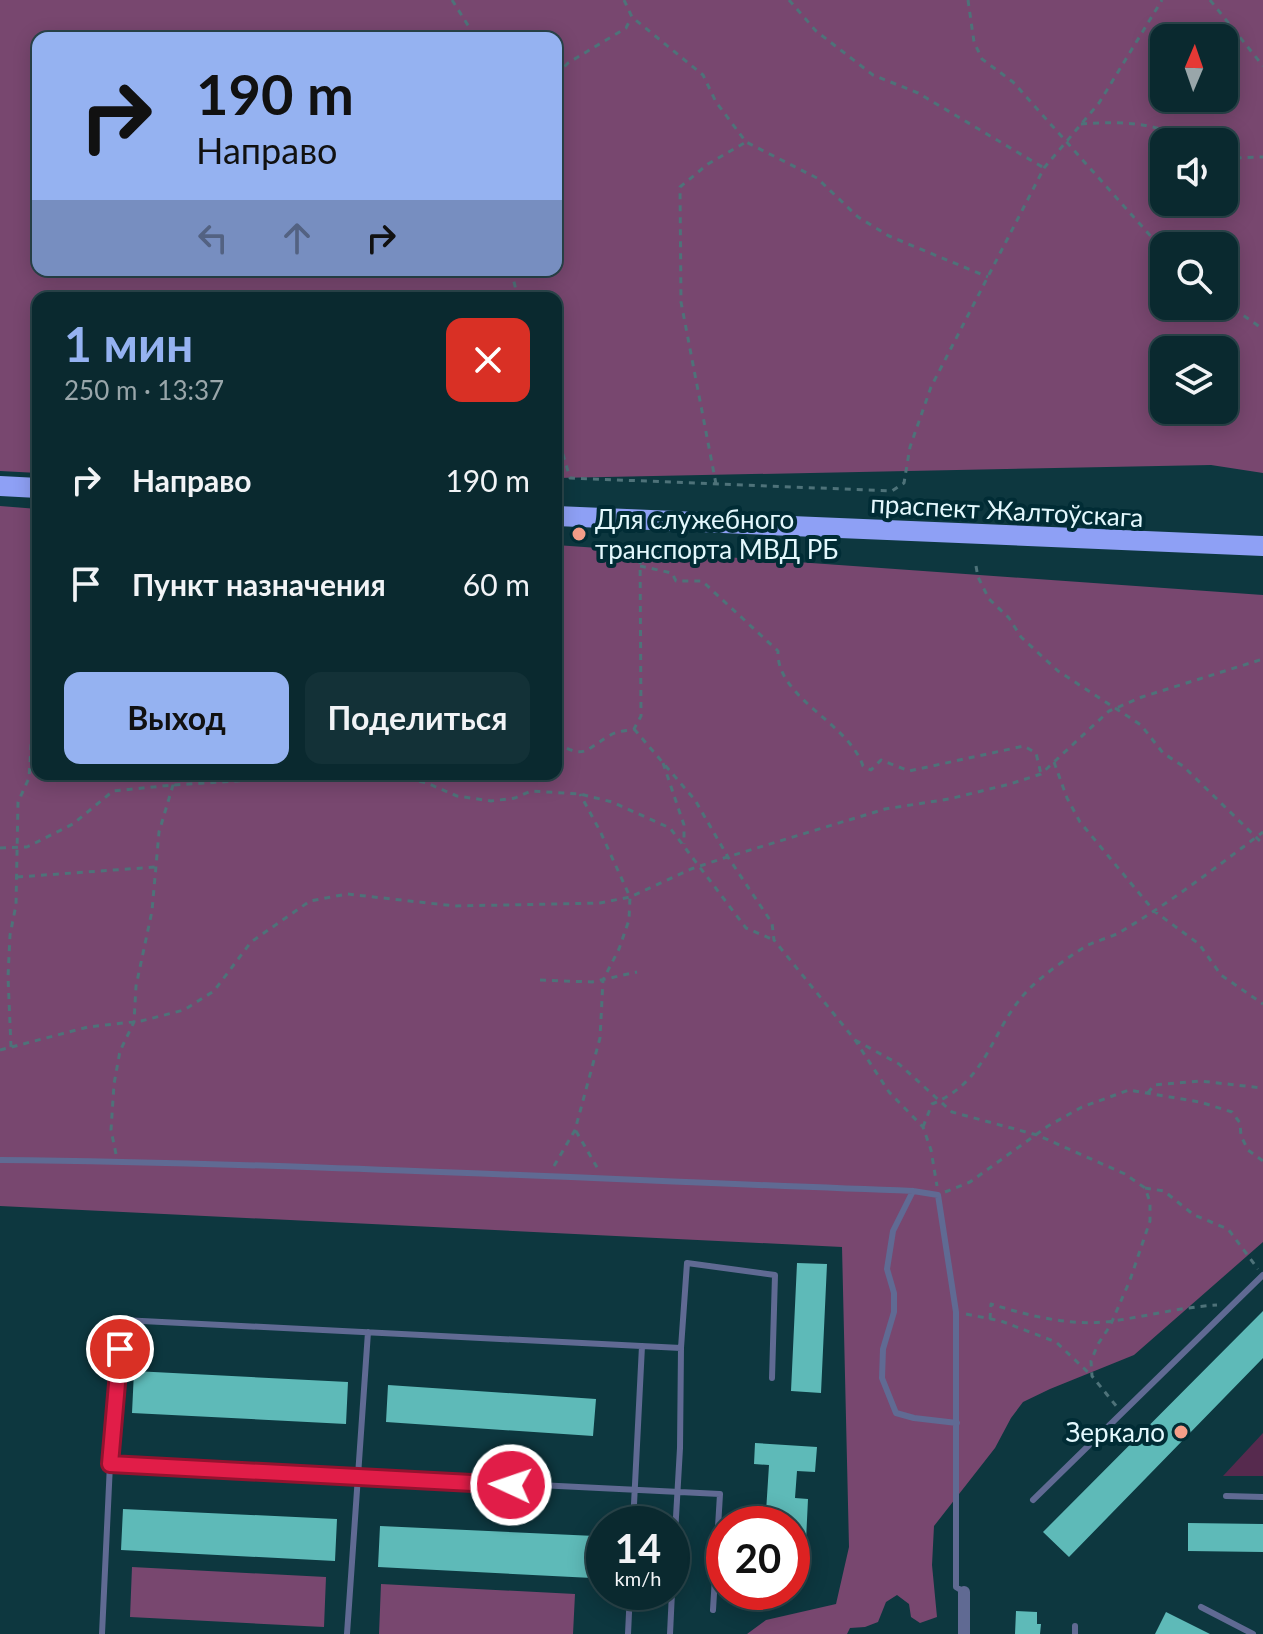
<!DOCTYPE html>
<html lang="ru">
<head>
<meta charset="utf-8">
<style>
  body { margin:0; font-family:Lato,sans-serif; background:#133137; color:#f1f3f6; height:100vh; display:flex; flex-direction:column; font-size:30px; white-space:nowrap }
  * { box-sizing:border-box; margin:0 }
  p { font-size:26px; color:#99a6aa }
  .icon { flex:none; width:44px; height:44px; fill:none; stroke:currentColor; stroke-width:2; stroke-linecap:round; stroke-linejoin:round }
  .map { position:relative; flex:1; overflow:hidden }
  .panel { position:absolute; left:32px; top:292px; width:530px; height:488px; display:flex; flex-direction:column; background:#0a292f; border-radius:16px; box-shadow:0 4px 20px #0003,0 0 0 2px #2a454b }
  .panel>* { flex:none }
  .top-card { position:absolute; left:32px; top:32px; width:530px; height:244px; border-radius:16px; box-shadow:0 4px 20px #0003,0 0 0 2px #2a454b; background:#95b2f1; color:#111; overflow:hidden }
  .needle { width:52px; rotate:2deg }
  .fabs { position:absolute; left:1150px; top:24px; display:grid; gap:16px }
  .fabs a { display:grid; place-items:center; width:88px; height:88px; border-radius:16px; background:#0a292f; box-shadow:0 4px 20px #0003,0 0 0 2px #2a454b; font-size:40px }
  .speed { position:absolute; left:586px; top:1506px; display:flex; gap:16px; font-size:40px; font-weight:700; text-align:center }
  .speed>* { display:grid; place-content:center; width:104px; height:104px; border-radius:50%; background:#0a292f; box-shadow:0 4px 20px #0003,0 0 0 2px #2a454b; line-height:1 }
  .speed small { font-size:20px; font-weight:400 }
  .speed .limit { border:12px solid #d22; background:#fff; color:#111 }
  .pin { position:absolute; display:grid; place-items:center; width:68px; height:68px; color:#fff; margin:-34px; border:4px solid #fff; border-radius:50%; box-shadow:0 2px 8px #0007 }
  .me { position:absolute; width:88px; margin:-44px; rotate:273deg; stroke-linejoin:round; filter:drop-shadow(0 0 6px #0008) }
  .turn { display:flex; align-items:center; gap:28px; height:168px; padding:0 32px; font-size:36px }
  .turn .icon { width:104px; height:104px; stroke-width:2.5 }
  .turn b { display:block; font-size:56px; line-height:68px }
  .lanes { display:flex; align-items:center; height:76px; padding:0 32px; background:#0003; justify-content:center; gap:40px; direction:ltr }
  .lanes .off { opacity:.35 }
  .round { display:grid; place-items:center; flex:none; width:84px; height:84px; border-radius:16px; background:#133137 }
  .overview { display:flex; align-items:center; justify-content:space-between; height:136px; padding:0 32px }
  h1 { font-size:48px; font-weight:700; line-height:60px; color:#95b2f1 }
  .button { display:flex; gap:16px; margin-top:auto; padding:16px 32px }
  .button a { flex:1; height:92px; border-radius:16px; background:#95b2f1; color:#111; font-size:32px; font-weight:700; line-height:92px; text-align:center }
  .button a+a { background:#133137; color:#f1f3f6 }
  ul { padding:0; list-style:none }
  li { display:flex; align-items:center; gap:24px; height:104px; padding:0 32px }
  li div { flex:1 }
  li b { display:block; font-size:30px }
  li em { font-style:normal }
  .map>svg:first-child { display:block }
</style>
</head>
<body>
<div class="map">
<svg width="1263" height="1634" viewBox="0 0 1263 1634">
  <rect width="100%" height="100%" fill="#0d373f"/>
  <path fill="#562a4e" d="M1263 1433V1476H1223Z"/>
  <path fill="#78476f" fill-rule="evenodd" d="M0 0H1263V473L1211 465 556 478V298H38V473L0 471ZM38 38H556V270H38ZM1164 38H1224V98H1164ZM1164 142H1224V202H1164ZM1164 246H1224V306H1164ZM1164 350H1224V410H1164Z
    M0 506 38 509V774H556V545L1263 595V1242L1134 1355 1050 1389 1023 1402 1011 1418 995 1448 934 1526 932 1565 937 1617 920 1623 911 1617 909 1604 897 1595 886 1602 878 1622 865 1627 850 1628 847 1634H747L766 1620 836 1604 849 1547 842 1247 0 1206Z
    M132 1567 326 1577 324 1627 130 1617Z
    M381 1584 575 1594 573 1634H379Z"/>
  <path fill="#5ebab8" d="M797 1263 827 1264 821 1393 791 1391Z
    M1263 1311V1358L1069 1557 1043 1532Z
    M134 1371 348 1382 346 1424 132 1413Z
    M388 1385 596 1399 593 1436 386 1422Z
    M755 1443 817 1447 815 1472 797 1471 795 1498 808 1499 806 1541 792 1540V1524H750V1511L766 1512 769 1465 754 1464Z
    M123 1509 337 1519 335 1561 121 1550Z
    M1188 1523 1263 1524V1552L1188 1551Z
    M380 1526 595 1536 592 1578 378 1567Z
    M1016 1611 1037 1612V1624H1041L1040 1634H1015Z
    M1166 1612 1210 1634H1155Z"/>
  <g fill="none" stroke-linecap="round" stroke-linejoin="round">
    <path stroke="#4e7279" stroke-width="3" stroke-dasharray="6 6" stroke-linecap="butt" d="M452 0 476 38
      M624 0 632 17 703 75 716 102 746 142 817 178 858 217 889 236 988 277
      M789 0 816 31 873 75 918 93 1044 168
      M968 0 974 42 982 59 1013 82 1164 251
      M1210 0 1263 66
      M556 75 568 63 626 28 631 18
      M1081 124C1123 121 1154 122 1193 142
      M1224 155 1235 158 1263 157
      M511 270 518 298
      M1224 302 1263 329
      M556 431 570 478 892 491 904 483 910 447 931 387 1044 168 1099 103 1162 0
      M716 484 681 302 680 187 708 164 746 142
      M640 566 672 573 676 581H702L778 651C776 698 848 722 863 766L871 770 881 760 909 771 1024 746 1036 753 1041 774
      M976 566 978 577 989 599 1009 618 1021 637 1058 671 1141 725 1163 753 1183 766 1263 844
      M634 729 695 800 728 857 772 923 774 940 855 1040 889 1092 923 1127 931 1150 937 1186
      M556 743C586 759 583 751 609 736 616 731 626 731 634 729L641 716 640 549
      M1054 762 1067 798 1080 822 1154 911 1199 944 1221 975 1263 1004
      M663 763 684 825V844
      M384 774 427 783 457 796 491 801 515 798 531 791 580 794 612 802 670 828 746 928 774 940
      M0 848 27 847 73 824 113 791 173 785 303 777 315 774
      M17 877 156 867
      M540 980 592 982 637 972
      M855 1040 899 1064 952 1112 1037 1135 1125 1174 1145 1188 1150 1202V1221L1130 1280 1110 1326 1098 1344 1091 1361 1092 1376 1117 1407
      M11 1047 8 977 10 935 16 905 18 802 29 778 32 731 38 693
      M0 1050 88 1027 141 1021 184 1010 214 991 251 942 310 901 347 894 455 906 600 903 630 897 691 869 724 858 885 809 949 799 1010 784 1041 774 1109 711 1142 697 1263 659
      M1148 1093 1154 1085 1200 1081 1263 1088
      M923 1127 932 1104C990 1080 990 1029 1029 989 1043 975 1071 955 1088 945 1099 940 1112 937 1122 931 1171 902 1218 866 1263 832
      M576 1131 598 1169
      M116 1154 111 1130 114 1084 120 1051 134 1022 136 986 152 911 159 832 173 785 172 774
      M554 1166 575 1130 600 1038 603 980 619 949 629 920 630 897 600 831 580 794
      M1145 1188 1164 1191 1194 1215 1228 1229 1258 1269
      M945 1192 970 1182 1048 1126 1082 1107 1129 1090 1200 1102 1232 1112 1240 1123 1241 1136 1248 1150 1263 1161
      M966 1314 1001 1321 1056 1342 1092 1376
      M990 1319 991 1304C1030 1316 1072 1327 1113 1321 1148 1316 1182 1307 1217 1305"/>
    <path stroke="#606a93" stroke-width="6" d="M0 1160C304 1163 609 1180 913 1191L938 1195 956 1312V1587L964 1592
      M913 1191 893 1231 887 1269 894 1293V1312L883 1349 882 1378 896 1413 914 1418 957 1423
      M681 1348 687 1263 775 1275 772 1378
      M110 1464 720 1494 713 1610
      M1226 1496 1263 1497
      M1033 1500 1263 1275
      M633 1524 642 1346
      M1201 1607 1253 1634
      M1075 1626V1634
      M102 1634 110 1464 122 1320 681 1348 680 1448 672 1586
      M347 1634 368 1332
      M628 1634 630 1592
      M670 1634 672 1592"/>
    <path stroke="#606a93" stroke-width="12" d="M964 1634V1592"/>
    <path stroke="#8ea0f5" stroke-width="20" d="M0 486 38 488
      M556 516 1263 546"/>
  </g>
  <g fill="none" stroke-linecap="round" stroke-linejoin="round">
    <g stroke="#92132f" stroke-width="20">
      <path id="route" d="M120 1349 110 1464 511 1485"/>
    </g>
    <use href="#route" stroke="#e11d48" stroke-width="14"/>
  </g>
  <g fill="#f49e89" stroke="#012c35" stroke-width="3">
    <circle cx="579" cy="534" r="8"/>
    <circle cx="1181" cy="1432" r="8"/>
  </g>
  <g text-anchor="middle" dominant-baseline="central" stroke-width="8" stroke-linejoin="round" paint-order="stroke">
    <g font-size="26" fill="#e3f8fd" stroke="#012c35">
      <text transform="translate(1007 510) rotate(3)">праспект Жалтоўскага</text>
    </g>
    <g font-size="26" fill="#e3f8fd" stroke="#012c35" text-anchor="start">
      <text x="595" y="519">Для служебного<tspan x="595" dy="30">транспорта МВД РБ</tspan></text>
      <text x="1165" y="1432" text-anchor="end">Зеркало</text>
    </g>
  </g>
</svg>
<div class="fabs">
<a><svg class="needle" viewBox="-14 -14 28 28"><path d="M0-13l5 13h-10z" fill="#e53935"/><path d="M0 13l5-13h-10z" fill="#99a6aa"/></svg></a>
<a><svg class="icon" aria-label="sound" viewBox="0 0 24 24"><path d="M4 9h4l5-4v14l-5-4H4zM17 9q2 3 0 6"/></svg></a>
<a><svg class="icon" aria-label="search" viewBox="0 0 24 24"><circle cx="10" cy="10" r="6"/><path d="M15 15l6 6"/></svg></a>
<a><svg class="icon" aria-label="layers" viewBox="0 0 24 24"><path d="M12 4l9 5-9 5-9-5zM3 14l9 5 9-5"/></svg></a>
</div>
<div class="speed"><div>14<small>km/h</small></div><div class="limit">20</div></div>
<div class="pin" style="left:120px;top:1349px;background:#d93025"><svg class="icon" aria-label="arrive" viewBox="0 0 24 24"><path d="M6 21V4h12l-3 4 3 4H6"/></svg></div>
<svg class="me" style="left:511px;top:1485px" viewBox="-20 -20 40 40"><circle r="17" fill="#e11d48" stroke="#fff" stroke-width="3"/><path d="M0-11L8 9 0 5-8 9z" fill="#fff"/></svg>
<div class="top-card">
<div class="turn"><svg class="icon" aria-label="right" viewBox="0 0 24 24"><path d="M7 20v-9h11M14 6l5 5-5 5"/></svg><div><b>190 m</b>Направо</div></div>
<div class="lanes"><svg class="icon off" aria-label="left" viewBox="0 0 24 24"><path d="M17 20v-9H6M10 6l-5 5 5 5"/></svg><svg class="icon off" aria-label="ahead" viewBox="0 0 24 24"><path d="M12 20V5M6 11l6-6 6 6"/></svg><svg class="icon" aria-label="right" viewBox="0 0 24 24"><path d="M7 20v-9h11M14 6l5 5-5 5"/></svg></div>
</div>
<section class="panel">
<div class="overview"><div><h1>1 мин</h1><p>250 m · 13:37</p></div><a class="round" style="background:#d93025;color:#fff"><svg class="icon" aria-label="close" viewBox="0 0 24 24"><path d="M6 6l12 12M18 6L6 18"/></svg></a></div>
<ul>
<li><svg class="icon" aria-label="right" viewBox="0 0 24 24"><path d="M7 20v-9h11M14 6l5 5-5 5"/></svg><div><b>Направо</b></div><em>190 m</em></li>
<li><svg class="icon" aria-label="arrive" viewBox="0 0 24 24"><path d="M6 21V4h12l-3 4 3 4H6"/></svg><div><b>Пункт назначения</b></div><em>60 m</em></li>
</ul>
<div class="button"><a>Выход</a><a>Поделиться</a></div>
</section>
</div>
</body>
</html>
